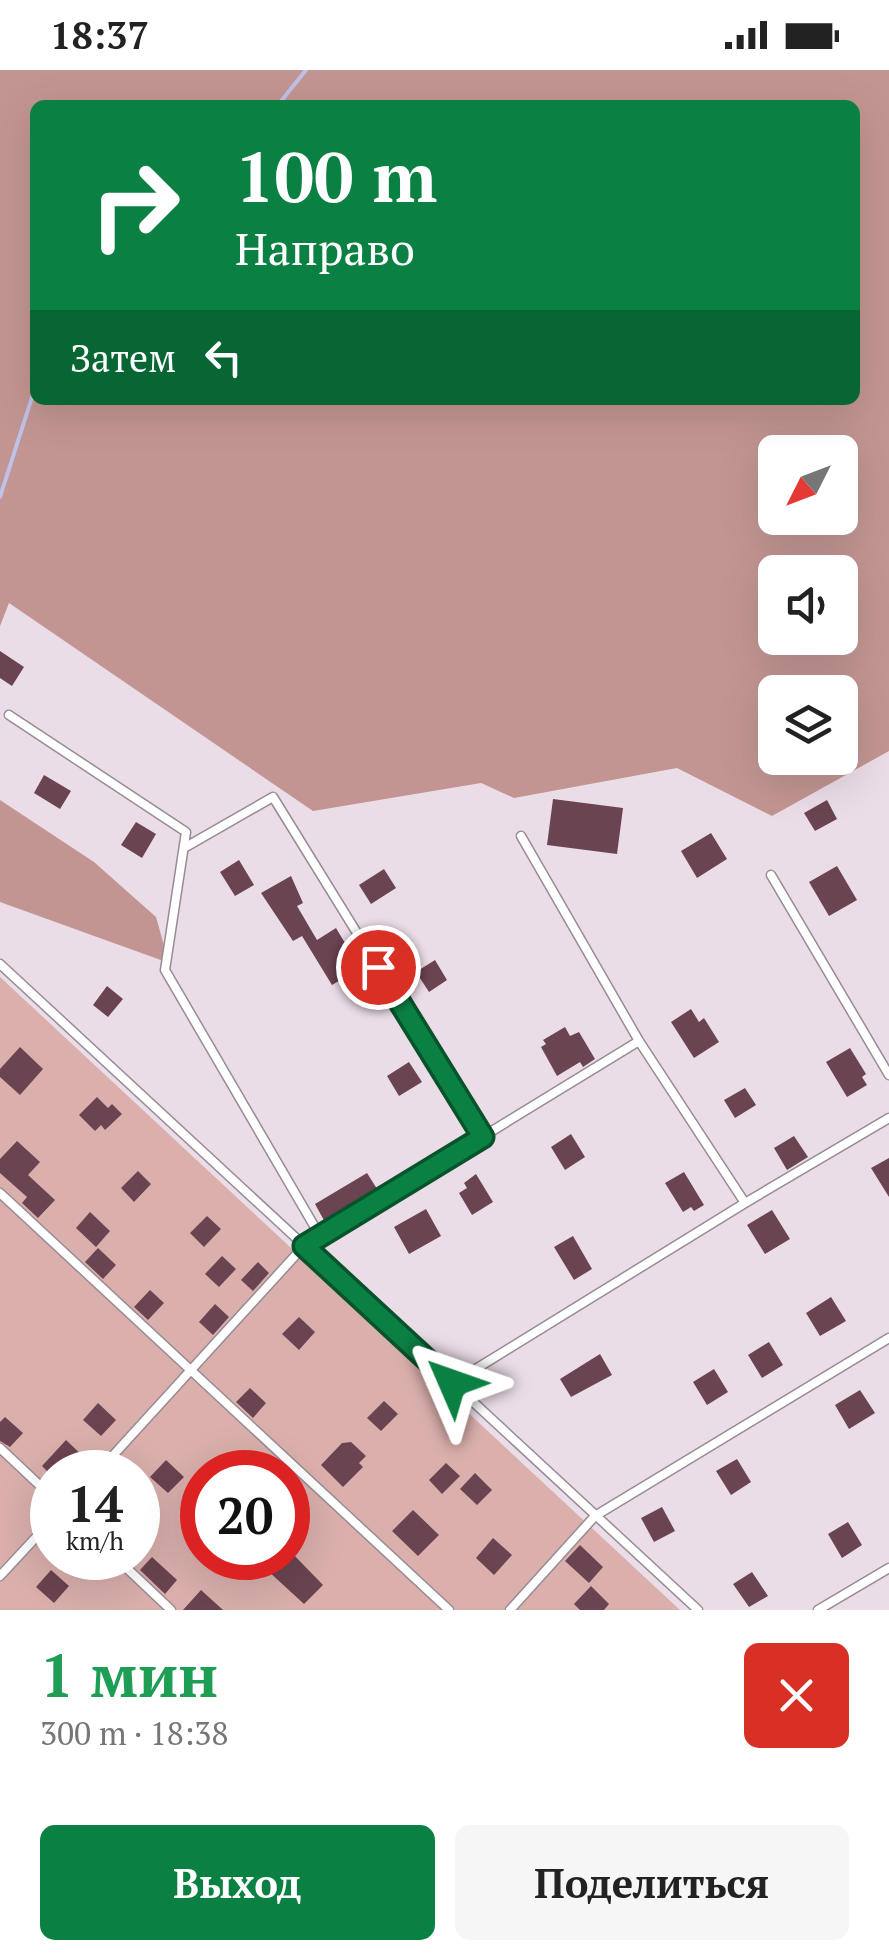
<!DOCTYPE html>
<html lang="ru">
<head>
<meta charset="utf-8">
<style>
  body { margin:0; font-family:"PT Serif",serif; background:#f6f6f6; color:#222; height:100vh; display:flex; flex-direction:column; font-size:38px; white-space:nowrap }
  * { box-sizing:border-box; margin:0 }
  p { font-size:32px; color:#767676 }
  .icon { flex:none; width:55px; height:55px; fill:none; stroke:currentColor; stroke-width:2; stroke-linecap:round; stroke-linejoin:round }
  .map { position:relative; height:1540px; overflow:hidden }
  .details { display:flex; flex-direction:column; background:#fff; flex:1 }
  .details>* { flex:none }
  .banner { position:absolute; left:30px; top:30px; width:830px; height:305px; border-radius:15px; box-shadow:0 10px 40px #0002; background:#0b8043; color:#fff; overflow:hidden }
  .needle { width:65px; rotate:228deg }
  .buttons { position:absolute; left:758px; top:365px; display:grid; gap:20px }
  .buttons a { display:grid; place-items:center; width:100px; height:100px; border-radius:15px; background:#fff; box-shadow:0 10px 40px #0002; font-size:50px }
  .speed { position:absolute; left:30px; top:1380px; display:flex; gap:20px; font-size:50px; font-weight:700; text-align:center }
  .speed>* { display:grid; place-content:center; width:130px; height:130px; border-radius:50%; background:#fff; box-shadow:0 10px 40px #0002; line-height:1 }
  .speed small { font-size:25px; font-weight:400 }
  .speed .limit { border:15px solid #d22; background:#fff; color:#111 }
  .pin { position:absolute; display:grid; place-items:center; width:85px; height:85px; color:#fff; margin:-42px; border:5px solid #fff; border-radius:50%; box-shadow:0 2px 10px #0007 }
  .me { position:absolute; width:110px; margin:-55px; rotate:313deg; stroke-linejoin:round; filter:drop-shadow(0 0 8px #0008) }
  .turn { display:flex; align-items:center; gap:35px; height:210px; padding:0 40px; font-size:45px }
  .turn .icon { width:130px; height:130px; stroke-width:2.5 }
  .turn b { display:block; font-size:70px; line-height:85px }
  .then { display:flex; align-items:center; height:95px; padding:0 40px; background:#0003; gap:20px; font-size:38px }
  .round { display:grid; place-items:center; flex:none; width:105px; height:105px; border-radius:15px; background:#f6f6f6 }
  .head { display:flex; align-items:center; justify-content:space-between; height:170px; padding:0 40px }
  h1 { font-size:60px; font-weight:600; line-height:75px; color:#1e9e55 }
  .action { display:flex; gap:20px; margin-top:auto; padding:20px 40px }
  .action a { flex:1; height:115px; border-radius:15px; background:#0b8043; color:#fff; font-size:40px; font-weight:600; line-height:115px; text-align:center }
  .action a+a { background:#f6f6f6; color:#222 }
  .status { display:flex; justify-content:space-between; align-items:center; height:70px; padding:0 50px; background:#fff; direction:ltr }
  .status svg { height:28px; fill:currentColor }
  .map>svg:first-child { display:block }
</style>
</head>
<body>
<div class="status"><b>18:37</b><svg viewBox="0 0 49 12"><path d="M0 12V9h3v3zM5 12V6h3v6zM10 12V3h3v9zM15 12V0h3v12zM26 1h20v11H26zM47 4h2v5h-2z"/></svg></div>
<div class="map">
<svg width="889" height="1540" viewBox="0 0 889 1540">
  <rect width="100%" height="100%" fill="#ebdde8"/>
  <path fill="#daafac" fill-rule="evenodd" d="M0 907 680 1540H0ZM52 1402H138V1488H52ZM202 1402H288V1488H202Z"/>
  <path fill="#c29592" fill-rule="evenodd" d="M0 0H889V681L772 746 677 698 514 728 481 713 313 741 9 533 0 556ZM35 35H855V330H35ZM775 382H840V448H775ZM775 502H840V568H775ZM775 622H840V688H775Z
    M0 730 94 792 156 847 169 893 0 832Z"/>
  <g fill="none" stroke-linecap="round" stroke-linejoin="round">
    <path stroke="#c0c1e7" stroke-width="4" d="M278 35 306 0
      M0 427 35 318"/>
  </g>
  <path fill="#6a4450" d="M0 581 24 597 12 616 0 608Z
    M44 705 71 721 60 739 34 723Z
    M553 729 623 738 617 784 547 775Z
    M827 730 837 749 815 761 804 743Z
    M136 752 156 764 142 788 121 775Z
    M711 763 727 789 697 808 681 781Z
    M239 790 254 815 235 826 220 802Z
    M837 796 857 830 829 846 809 812Z
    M384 799 396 818 371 834 359 815Z
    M291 806 303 833 297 836 317 870 336 858 348 878 343 881 355 901 332 915 302 866 293 871 261 823Z
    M435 890 447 910 429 922 416 902Z
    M107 916 123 929 108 947 93 935Z
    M691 939 699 952 704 948 719 972 694 988 671 952Z
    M565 957 570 966 579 962 595 989 583 997 580 992 557 1006 541 977 546 974 543 970Z
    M20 977 43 999 20 1025 0 1007V999Z
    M850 978 866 1004 862 1007 867 1015 847 1027 826 992Z
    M409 992 422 1012 399 1026 387 1006Z
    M745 1018 756 1035 735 1048 724 1030Z
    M97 1027 108 1038 112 1034 122 1044 105 1060 101 1055 95 1061 79 1045Z
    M571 1064 585 1087 565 1100 551 1077Z
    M794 1066 808 1087 787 1100 774 1078Z
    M17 1071 40 1092 28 1105 55 1130 38 1148 22 1133 27 1127 0 1103V1089Z
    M889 1088V1127L871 1098Z
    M138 1101 151 1114 134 1132 121 1118Z
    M684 1102 704 1135 694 1141 691 1137 683 1142 665 1113Z
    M367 1103 379 1122 326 1154 315 1134Z
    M476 1104 493 1132 472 1145 459 1123 467 1118 464 1113Z
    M426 1139 441 1166 409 1184 394 1157Z
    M772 1140 790 1169 765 1184 747 1155Z
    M90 1142 110 1161 96 1177 76 1158Z
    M207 1146 221 1159 204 1177 190 1163Z
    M573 1166 592 1199 574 1210 554 1177Z
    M98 1178 116 1195 103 1209 85 1192Z
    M222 1186 236 1199 219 1217 205 1204Z
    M258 1192 269 1203 253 1221 241 1210Z
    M150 1220 164 1233 148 1250 134 1237Z
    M831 1227 846 1251 820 1266 806 1243Z
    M215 1234 229 1247 213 1265 199 1252Z
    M299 1247 315 1262 299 1280 282 1264Z
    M769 1272 783 1295 762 1308 748 1285Z
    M600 1284 612 1305 571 1327 560 1309Z
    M714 1299 728 1322 707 1335 693 1312Z
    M250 1318 266 1333 253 1348 236 1332Z
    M860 1320 875 1343 849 1359 835 1335Z
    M384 1331 398 1344 381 1361 367 1348Z
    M98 1333 116 1350 101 1366 83 1350Z
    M5 1347 23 1363 10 1377 0 1371V1352Z
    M66 1370 85 1388 71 1402H48L42 1396Z
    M351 1372 366 1386 359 1393 363 1397 343 1417 321 1395 342 1373Z
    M737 1389 751 1412 731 1425 716 1401Z
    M166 1390 184 1407 168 1423 150 1407Z
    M446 1393 460 1406 442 1424 429 1410Z
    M475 1403 492 1420 477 1435 460 1419Z
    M662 1437 675 1461 654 1472 641 1448Z
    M413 1440 439 1465 418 1486 392 1461Z
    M848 1452 862 1475 842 1488 828 1464Z
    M493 1468 512 1485 494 1505 476 1488Z
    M580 1475 603 1497 589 1513 565 1491Z
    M288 1479 323 1515 304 1534 254 1488H288Z
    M152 1487 177 1510 165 1524 140 1500Z
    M51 1500 69 1516 54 1533 36 1517Z
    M752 1502 768 1526 749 1537 733 1514Z
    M591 1516 609 1534 604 1540H580L574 1534Z
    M201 1520 223 1540H183Z"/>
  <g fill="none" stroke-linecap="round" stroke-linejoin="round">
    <g stroke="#988b95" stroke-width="11">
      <path id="lane" d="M9 645 186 762 165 900 320 1166
        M184 778 273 727 483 1067
        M771 805 889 1005
        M0 894 698 1540
        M0 1123 449 1540
        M745 1133 889 1048
        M453 1313 745 1133 639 971 521 766
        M0 1378 52 1427
        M98 1402 304 1176 639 971
        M116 1488 171 1540
        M0 1506 52 1450
        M510 1540 595 1446 889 1268
        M818 1540 889 1498"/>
    </g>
    <use href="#lane" stroke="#fff" stroke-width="8"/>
  </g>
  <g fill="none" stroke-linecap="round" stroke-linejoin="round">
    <g stroke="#07532c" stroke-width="25">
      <path id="route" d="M378 897 483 1067 304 1176 452 1313"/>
    </g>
    <use href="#route" stroke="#0b8043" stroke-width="18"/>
  </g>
</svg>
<div class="buttons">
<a><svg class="needle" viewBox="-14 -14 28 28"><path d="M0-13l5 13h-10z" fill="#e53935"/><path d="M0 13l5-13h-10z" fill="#767676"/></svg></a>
<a><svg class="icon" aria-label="sound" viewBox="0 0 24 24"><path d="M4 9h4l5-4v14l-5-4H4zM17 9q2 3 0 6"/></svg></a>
<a><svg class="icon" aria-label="layers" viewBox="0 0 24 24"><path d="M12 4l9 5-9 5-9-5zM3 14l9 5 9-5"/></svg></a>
</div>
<div class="speed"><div>14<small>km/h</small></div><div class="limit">20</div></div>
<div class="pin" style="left:378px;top:897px;background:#d93025"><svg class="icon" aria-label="arrive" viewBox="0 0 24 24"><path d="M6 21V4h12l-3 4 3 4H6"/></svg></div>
<svg class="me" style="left:452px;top:1313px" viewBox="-20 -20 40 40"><path d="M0-17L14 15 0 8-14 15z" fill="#0b8043" stroke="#fff" stroke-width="4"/></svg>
<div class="banner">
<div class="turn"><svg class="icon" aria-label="right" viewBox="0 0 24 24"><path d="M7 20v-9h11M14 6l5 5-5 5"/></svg><div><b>100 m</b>Направо</div></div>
<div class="then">Затем<svg class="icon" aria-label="left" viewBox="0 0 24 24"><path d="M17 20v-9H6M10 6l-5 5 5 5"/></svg></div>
</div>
</div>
<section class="details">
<div class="head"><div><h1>1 мин</h1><p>300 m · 18:38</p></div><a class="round" style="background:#d93025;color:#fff"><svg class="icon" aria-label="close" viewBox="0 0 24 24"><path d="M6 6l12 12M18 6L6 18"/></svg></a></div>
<div class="action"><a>Выход</a><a>Поделиться</a></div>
</section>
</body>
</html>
